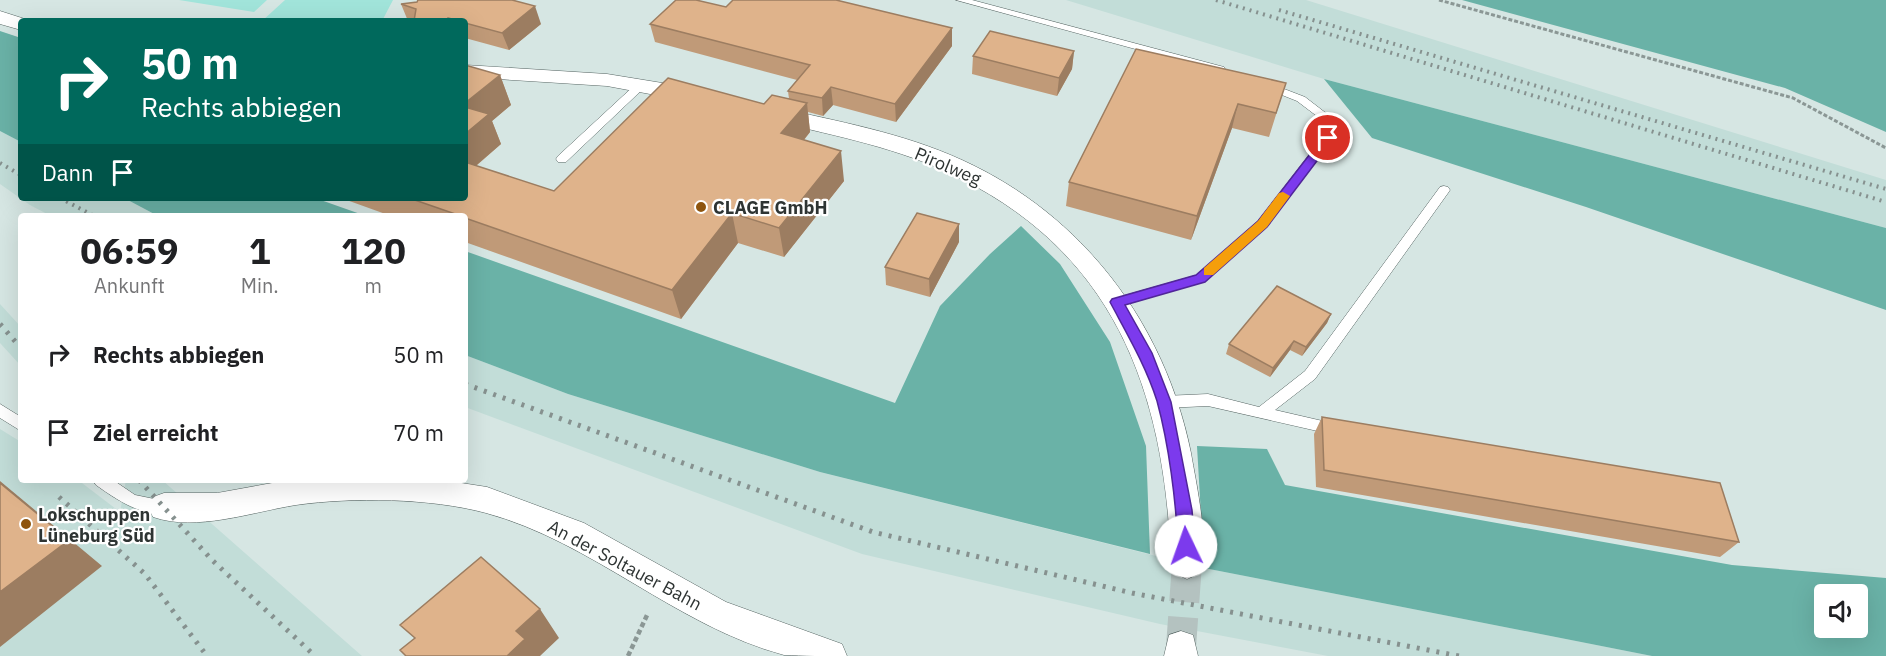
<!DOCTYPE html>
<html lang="de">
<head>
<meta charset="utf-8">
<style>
  body { margin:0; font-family:"IBM Plex Sans",sans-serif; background:#f2f2f2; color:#202124; height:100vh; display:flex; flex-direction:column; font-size:22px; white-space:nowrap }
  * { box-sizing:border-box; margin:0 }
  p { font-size:20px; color:#757577 }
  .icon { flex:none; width:33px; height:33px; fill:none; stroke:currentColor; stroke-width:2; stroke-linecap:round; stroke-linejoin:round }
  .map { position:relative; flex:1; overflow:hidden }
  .side { position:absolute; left:18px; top:213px; width:450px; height:270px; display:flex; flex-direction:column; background:#fff; border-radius:6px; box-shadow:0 6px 24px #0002 }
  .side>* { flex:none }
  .guide { position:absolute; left:18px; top:18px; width:450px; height:183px; border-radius:6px; box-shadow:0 6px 24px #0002; background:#00695c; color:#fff; overflow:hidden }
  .tools { position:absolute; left:1814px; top:584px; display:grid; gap:12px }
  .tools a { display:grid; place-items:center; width:54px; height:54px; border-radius:6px; background:#fff; box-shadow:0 6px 24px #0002; font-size:30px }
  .pin { position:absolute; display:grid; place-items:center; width:51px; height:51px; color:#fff; margin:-26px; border:3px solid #fff; border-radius:50%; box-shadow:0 2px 6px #0007 }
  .me { position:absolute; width:66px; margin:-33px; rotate:357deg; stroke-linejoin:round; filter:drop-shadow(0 0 4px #0008) }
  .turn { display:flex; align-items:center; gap:21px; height:126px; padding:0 24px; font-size:27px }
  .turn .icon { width:78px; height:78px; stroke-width:2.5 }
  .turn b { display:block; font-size:42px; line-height:51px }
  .then { display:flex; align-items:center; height:57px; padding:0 24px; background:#0003; gap:12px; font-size:22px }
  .eta { display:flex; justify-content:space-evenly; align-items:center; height:102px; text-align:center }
  .eta b { font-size:36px; font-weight:800; line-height:42px }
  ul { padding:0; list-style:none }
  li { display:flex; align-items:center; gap:18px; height:78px; padding:0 24px }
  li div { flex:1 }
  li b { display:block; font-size:22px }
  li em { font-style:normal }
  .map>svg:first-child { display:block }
</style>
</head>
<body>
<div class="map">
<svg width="1886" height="656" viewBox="0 0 1886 656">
  <rect width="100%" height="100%" fill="#d6e6e3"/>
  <path fill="#c2ddd8" d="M1066 0H1306L1886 180V228L1324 79Z
    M0 131 21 142V198H124L158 216H51L30 205 0 184Z
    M0 304 21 327V366L0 343Z
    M465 355 568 394 820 472 1204 568 1652 656H1328L1160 624 862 554 465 407Z
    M0 429 21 442V480H78L120 512 126 480H162L362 656H0Z"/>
  <path fill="#a1e4da" d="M179 0H267L254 12Z
    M285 0H393L382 21H262Z"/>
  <path fill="#6ab2a7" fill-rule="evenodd" d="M1462 0H1886V132L1785 88Z
    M0 31 21 38V142L0 131Z
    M1324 79 1886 228V310L1586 207 1372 138Z
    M124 198H315L366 216H158Z
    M1021 226 1060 264 1110 342 1146 446 1150 554 820 472 568 394 465 355V251L895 403 940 306 990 254Z
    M1197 446 1267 449 1285 485 1732 565 1886 578V656H1652L1204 568ZM1824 594H1857V627H1824Z"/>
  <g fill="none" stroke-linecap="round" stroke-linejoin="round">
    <path stroke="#b4c2c0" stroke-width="30" stroke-dasharray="30 15" stroke-linecap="butt" d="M1181 647 1187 564"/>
    <g stroke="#566563" stroke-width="1">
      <path id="lane" d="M956 0H972L1224 67 1225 69 1220 72 1216 71Z
        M641 82 646 85 645 87 566 162H558L556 159 558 156 637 83Z
        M1266 82 1305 97 1331 117 1334 138 1332 141 1266 227 1206 281 1117 307 1112 305 1110 302 1112 299 1197 275 1258 221 1322 138V120L1297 101 1262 87V83Z
        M1444 186 1448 187 1450 190 1448 193 1315 379 1275 410 1340 425 1342 429 1340 433 1335 435 1208 406 1164 408 1159 406 1157 402 1159 398 1164 396 1208 394 1259 407 1305 371 1440 187Z
        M0 404 21 417V431L0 418Z
        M93 480H113L135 495 169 502 172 507 169 512C146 520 114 498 96 485Z"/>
    </g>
    <g stroke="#566563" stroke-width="1">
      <path id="street" d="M0 11 28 20 29 21H21V30L0 24Z
        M465 65 607 74 693 88 701 90 704 95 701 100 693 102 607 86 465 77Z
        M774 107C837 121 903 133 962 160 1083 215 1165 324 1191 453 1196 483 1211 548 1198 574L1187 579 1176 574 1171 564C1165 389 1114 248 945 171 888 145 826 134 766 119L763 114 766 109Z
        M289 480H442L487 487 584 523 726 602 842 644 847 656C828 656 802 656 784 655 676 626 593 542 486 513 430 498 353 497 296 505 252 512 196 532 153 517L148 507 153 497 164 493H217Z
        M1181 631 1193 635 1198 656H1164L1169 635Z"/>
    </g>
    <path stroke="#8b9795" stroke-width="3" stroke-dasharray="4 2" stroke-linecap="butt" d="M1439 0 1793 98 1886 148"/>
    <path stroke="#8b9795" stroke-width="4.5" stroke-dasharray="5 3" stroke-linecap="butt" d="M628 656 648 613"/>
    <use href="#lane" fill="#fff" fill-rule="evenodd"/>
    <use href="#street" fill="#fff" fill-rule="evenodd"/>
    <path stroke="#86918f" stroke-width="4" stroke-dasharray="2 5" stroke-linecap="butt" d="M1216 0 1886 202
      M1279 10 1886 189
      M0 163 21 175
      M60 198 94 216"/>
    <path stroke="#86918f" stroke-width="5" stroke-dasharray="3 7" stroke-linecap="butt" d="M0 324 21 348
      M465 384 873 532 1132 593 1459 656
      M139 480 212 560 315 656
      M59 497 145 574 207 656"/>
  </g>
  <path fill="#c09a78" d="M839 1 952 46 896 122 833 105 823 116 808 112 810 132 804 140 844 181 784 257 738 243 681 319 465 242V216H391L341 198H465L500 75 511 105 492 121 501 144 476 166 554 191 764 104 789 99 788 91 797 80 655 42 650 24 726 7Z
    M401 4 541 24 509 50 465 38V21H408Z
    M1136 49 1286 83 1269 137 1232 128 1191 240 1066 206 1069 182Z
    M1074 51 1072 69 1057 96 972 74 973 56Z
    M959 242 930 297 886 285 885 267Z
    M1331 314 1327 323 1302 356 1290 350 1270 377 1226 354 1229 344Z
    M1322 417 1739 542 1720 557 1316 487 1314 434Z"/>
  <path fill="#9c7d61" d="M535 6 541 24 509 50 502 33Z
    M952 28V46L896 122 895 104Z
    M1074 51 1072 69 1057 96 1059 78Z
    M500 75 511 105 492 121 501 144 465 175V103Z
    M831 87 833 105 823 116 822 98Z
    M807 103 810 132 785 163 781 133Z
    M1238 104 1232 128 1191 240 1197 216Z
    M841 151 844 181 784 257 779 228Z
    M732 213 738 243 681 319 672 290Z
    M959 224V242L930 297 929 279Z
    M1331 314 1327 323 1302 356 1306 347Z
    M1294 341 1290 350 1270 377 1273 368Z
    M0 481 102 566 0 647Z
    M540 609 559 638 540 656H507L516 631Z"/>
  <path fill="#dfb38b" stroke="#9c7d61" stroke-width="1.5" d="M418 0H512L535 6 502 33 465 23V21H459L448 18 447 21H414L416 9 401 4 417 2Z
    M676 0H696L726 7 733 0H836L952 28 895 104 831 87 822 98 788 91 810 65 650 24Z
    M990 31 1074 51 1059 78 973 56Z
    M1136 49 1286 83 1276 113 1238 104 1197 216 1069 182Z
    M465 65 500 75 465 103Z
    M668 78 764 104 772 95 807 103 781 133 841 151 779 228 732 213 672 290 465 218V216H461L409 198H465V162L554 191Z
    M465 107 489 114 465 134Z
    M917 213 959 224 929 279 885 267Z
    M1277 286 1331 314 1306 347 1294 341 1273 368 1229 344Z
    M1322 417 1720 483 1739 542 1324 470Z
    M0 483 69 540 0 592Z
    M481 557 540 609 516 631 525 639 507 656H406L400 650 415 638 400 625Z"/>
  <path fill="#7c3aed" stroke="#51269a" stroke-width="1.5" d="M1328 135 1334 138 1332 141 1267 227 1205 282 1125 305 1152 353 1171 402 1192 510 1195 546 1192 551 1186 553 1181 551 1178 546C1176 501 1169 445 1157 401 1146 366 1127 334 1110 302L1112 299 1196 275 1258 221 1324 136Z"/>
  <path fill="#f59e0b" d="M1283 192 1290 196 1267 227 1213 275H1204V268L1258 221 1279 193Z"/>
  <g fill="#8e550f" stroke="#fff" stroke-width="2">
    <circle cx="701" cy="207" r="6"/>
    <circle cx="26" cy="524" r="6"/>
  </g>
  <g text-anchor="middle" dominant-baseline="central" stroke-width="4.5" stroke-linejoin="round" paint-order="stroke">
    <g font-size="18" fill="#2e3433" stroke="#fff">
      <text transform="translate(948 166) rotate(23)">Pirolweg</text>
      <text transform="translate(625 565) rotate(28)">An der Soltauer Bahn</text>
    </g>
    <g font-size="18" font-weight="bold" fill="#2e3433" stroke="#fff" text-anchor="start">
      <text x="713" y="207">CLAGE GmbH</text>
      <text x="38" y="514">Lokschuppen<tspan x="38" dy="21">Lüneburg Süd</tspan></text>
    </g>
  </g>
</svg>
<div class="tools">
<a><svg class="icon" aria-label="sound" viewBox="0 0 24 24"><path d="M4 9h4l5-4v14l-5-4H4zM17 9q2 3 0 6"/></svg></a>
</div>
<div class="pin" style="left:1328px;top:138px;background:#d93025"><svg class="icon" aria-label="arrive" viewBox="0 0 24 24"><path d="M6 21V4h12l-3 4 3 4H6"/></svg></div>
<svg class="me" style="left:1186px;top:546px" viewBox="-20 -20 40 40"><circle r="19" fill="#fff"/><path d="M0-13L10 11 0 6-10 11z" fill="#7c3aed"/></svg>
<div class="guide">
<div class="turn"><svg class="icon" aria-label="right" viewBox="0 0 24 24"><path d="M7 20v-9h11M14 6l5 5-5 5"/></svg><div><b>50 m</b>Rechts abbiegen</div></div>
<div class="then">Dann<svg class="icon" aria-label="arrive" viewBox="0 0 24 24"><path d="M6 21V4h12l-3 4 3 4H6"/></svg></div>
</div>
<section class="side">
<div class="eta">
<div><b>06:59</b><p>Ankunft</p></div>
<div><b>1</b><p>Min.</p></div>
<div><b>120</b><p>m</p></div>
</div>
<ul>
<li><svg class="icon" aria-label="right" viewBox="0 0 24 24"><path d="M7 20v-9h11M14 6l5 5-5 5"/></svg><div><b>Rechts abbiegen</b></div><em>50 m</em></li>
<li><svg class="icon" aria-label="arrive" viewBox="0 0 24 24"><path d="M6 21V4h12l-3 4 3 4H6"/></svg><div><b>Ziel erreicht</b></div><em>70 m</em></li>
</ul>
</section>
</div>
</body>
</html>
